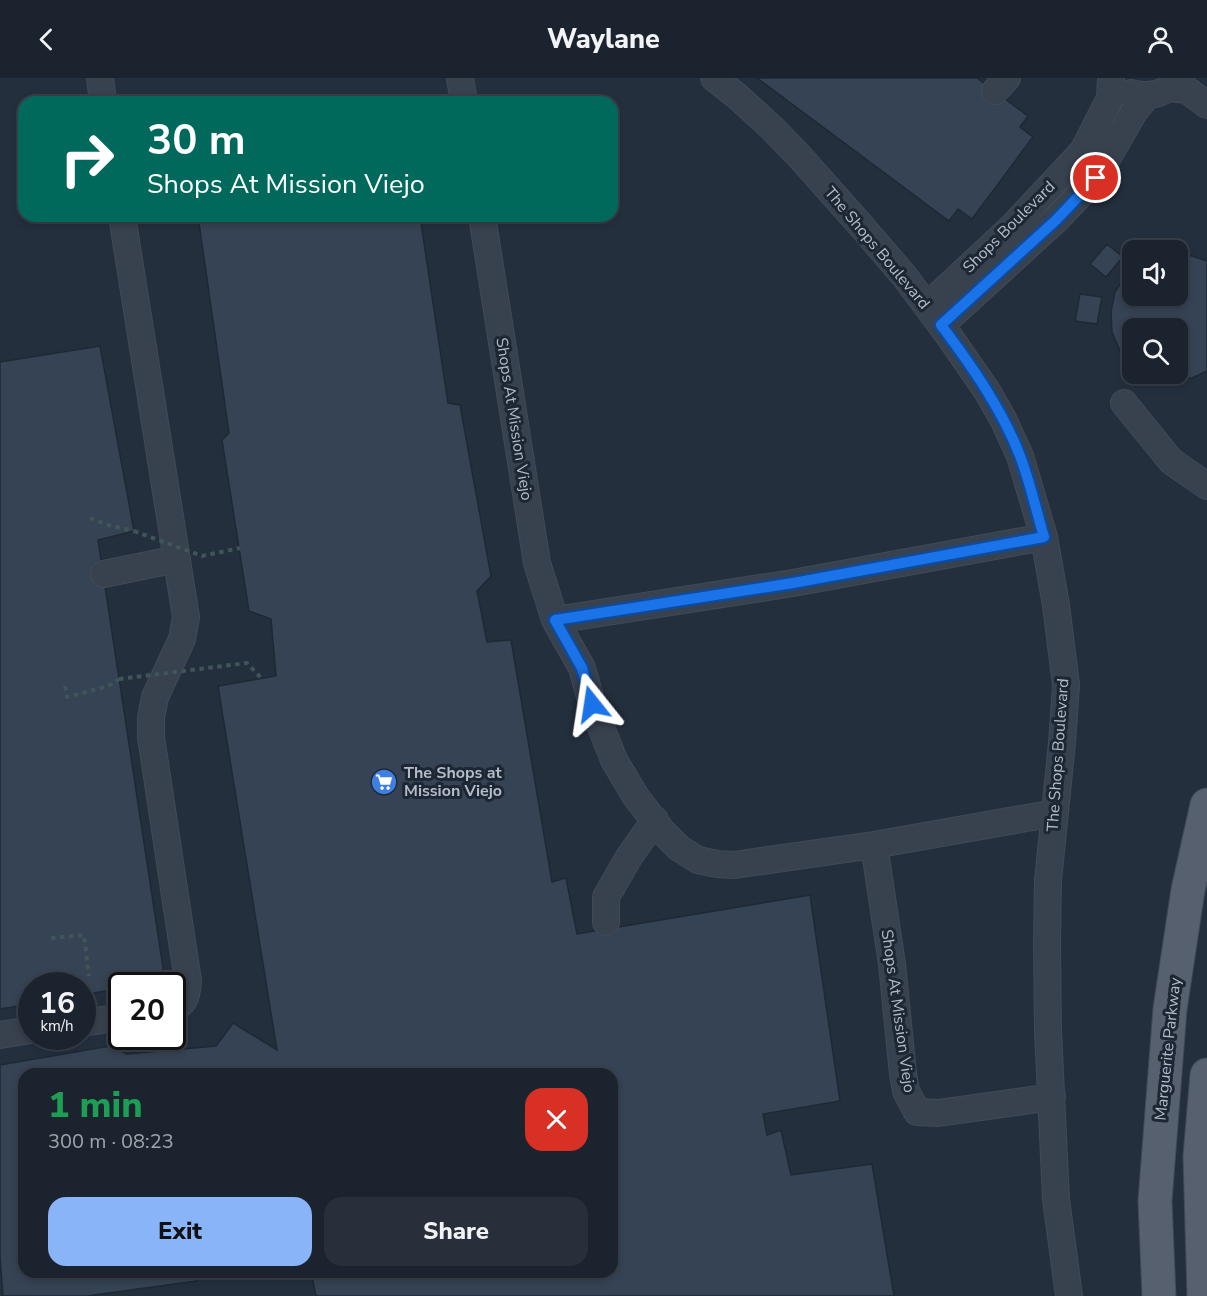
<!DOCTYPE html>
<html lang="en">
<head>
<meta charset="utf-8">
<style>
  body { margin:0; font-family:"Nunito Sans",sans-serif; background:#282f3a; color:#f1f3f6; height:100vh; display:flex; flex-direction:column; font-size:22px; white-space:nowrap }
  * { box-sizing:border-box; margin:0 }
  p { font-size:20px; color:#a0a4aa }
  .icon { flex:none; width:33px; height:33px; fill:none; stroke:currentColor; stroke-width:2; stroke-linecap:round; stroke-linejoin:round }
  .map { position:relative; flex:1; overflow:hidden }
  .drawer { position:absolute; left:18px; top:990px; width:600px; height:210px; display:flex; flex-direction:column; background:#1b232e; border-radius:18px; box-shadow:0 3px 9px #0003,0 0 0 2px #39404a }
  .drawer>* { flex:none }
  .guide { position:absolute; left:18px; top:18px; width:600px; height:126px; border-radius:18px; box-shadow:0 3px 9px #0003,0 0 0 2px #39404a; background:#00695c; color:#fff; overflow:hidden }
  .tools { position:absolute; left:1122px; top:162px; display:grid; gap:12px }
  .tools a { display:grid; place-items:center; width:66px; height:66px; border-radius:12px; background:#1b232e; box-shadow:0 3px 9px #0003,0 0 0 2px #39404a; font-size:30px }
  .speed { position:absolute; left:18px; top:894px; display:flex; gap:12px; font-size:30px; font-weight:700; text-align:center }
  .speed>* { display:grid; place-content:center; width:78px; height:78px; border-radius:50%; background:#1b232e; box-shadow:0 3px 9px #0003,0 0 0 2px #39404a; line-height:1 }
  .speed small { font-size:15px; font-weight:400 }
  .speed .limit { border:3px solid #111; border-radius:9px; background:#fff; color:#111 }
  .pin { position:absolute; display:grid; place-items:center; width:51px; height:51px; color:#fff; margin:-26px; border:3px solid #fff; border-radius:50%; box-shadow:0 2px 6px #0007 }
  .me { position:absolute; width:66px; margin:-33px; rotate:345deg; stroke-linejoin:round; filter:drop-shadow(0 0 4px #0008) }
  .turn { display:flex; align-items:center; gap:21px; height:126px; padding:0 30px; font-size:27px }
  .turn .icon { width:78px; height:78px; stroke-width:2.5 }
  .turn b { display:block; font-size:42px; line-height:51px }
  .round { display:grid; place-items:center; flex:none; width:63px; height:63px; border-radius:18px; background:#282f3a }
  .overview { display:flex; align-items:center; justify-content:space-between; height:102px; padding:0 30px }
  h1 { font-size:36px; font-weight:800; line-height:45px; color:#1e9e55 }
  .cta { display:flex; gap:12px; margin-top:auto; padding:12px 30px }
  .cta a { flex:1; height:69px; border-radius:18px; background:#8ab4f8; color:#111; font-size:24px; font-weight:800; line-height:69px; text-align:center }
  .cta a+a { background:#282f3a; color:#f1f3f6 }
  header { display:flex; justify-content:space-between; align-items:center; height:78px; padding:0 30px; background:#1b232e; font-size:27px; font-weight:800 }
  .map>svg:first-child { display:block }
</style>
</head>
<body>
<header><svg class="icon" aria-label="back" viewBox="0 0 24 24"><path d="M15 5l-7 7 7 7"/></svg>Waylane<svg class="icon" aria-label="person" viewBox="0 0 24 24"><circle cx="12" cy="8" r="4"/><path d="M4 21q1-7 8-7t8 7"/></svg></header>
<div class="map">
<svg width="1207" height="1218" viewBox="0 0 1207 1218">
  <rect width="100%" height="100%" fill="#242f3e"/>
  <path fill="#364354" stroke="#1f2835" stroke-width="1.5" d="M757 0H977L1028 38 1020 49 1033 59 972 141 958 131 949 143Z
    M198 138H420L448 325 460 327 491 498 477 513 487 564 511 562 552 804 566 800 577 856 810 817 840 1023 763 1036 767 1057 781 1052 791 1097 872 1086 894 1218H316L311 1194H612V996H24V1194H203L196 1203 87 1218H3L0 1178V987L110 968 127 976 216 968 233 945 277 972 218 608 276 598 271 541 249 533 222 362 229 355Z
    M1107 166 1123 179 1106 199 1090 186Z
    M1178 176H1186L1207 183V293L1192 300 1172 302 1152 298 1147 296H1178V250H1132V286L1120 273 1112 254 1111 234 1115 214 1127 196 1132 191V218H1178Z
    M1080 216 1102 219 1097 246 1075 243Z
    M100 268 134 453 98 462 165 903 138 908H122V910L82 917V908H32V926L0 931V284Z"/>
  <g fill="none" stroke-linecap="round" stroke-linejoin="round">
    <g stroke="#414a57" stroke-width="28">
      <path id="minor" d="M100 0 103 24
        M460 0 464 24
        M714 0 738 19 773 51 800 79 864 151 905 199 949 258 987 313 1003 341 1020 378 1044 459 1056 527 1066 607 1062 665 1048 802 1047 866 1048 953 1056 1121 1069 1218
        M1169 10 1187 12 1207 27
        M995 13 1007 0
        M1131 15C1151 20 1166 16 1179 0
        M122 138 186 539 182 561 155 619 151 640V659L188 903C187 916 186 926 172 930
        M482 138 537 485 555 542 582 590 592 626 614 682 636 719 663 754 679 770 698 782 717 786 734 787 874 767 1055 735
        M927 228 1013 148 1083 73 1110 20 1111 0
        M941 247 1056 142 1096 100 1134 34 1147 18
        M1124 325 1171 383 1207 408
        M104 496 177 481
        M555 542 793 505 1044 459
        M874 767 892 886 903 996 906 1013 917 1034 938 1035 1052 1019
        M606 844V819L629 779 655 742
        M82 945 122 939
        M0 957 32 952"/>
    </g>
    <g stroke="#414a57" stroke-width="35">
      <path id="major" d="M1159 1218 1155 1123 1170 931 1188 812 1207 727
        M1204 1218 1200 1078 1207 997"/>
    </g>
    <path stroke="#3f5557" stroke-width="4" stroke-dasharray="4.5 4.5" stroke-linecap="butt" d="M90 440 108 447 134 453
      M65 608 67 619 108 608 119 601
      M51 860 84 857 89 898"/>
    <use href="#minor" stroke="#38414e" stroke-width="26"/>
    <use href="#major" stroke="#56606e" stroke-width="33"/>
    <path stroke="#3f5557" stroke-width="4" stroke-dasharray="4.5 4.5" stroke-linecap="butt" d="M134 453 202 478 240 470
      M119 601 247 585 261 600"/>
  </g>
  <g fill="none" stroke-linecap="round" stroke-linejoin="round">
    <g stroke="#114b97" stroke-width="15">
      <path id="route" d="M592 626 582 590 555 542 793 505 1044 459C1036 432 1030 404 1020 378 1002 331 971 287 941 247L1056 142 1096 100"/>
    </g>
    <use href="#route" stroke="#1a73e8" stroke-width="10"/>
  </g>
  <defs>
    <g id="supermarket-disc" transform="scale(1.35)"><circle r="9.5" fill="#3f7fe0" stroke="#1d2633"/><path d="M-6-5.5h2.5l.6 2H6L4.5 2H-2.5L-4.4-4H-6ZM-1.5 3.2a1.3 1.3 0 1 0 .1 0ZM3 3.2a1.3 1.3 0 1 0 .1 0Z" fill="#fff"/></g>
  </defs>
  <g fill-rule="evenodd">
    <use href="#supermarket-disc" x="384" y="704"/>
  </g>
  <g text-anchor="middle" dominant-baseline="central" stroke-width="6" stroke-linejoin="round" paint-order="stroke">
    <g font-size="16" fill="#b4bcc9" stroke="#1d2633">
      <text transform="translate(1009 149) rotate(-45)">Shops Boulevard</text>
      <text transform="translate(877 170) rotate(50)">The Shops Boulevard</text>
      <text transform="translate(514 341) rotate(81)">Shops At Mission Viejo</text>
      <text transform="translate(1058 677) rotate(-86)">The Shops Boulevard</text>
      <text transform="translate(898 933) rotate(82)">Shops At Mission Viejo</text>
      <text transform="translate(1168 971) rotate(-84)">Marguerite Parkway</text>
    </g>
    <g font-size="16" font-weight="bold" fill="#b4bcc9" stroke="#1d2633" text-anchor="start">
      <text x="404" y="695">The Shops at<tspan x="404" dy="18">Mission Viejo</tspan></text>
    </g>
  </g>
</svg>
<div class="tools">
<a><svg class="icon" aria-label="sound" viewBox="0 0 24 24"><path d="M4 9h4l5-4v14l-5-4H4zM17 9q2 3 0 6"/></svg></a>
<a><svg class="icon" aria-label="search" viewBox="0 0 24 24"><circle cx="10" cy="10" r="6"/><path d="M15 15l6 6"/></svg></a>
</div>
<div class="speed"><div>16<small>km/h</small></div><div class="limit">20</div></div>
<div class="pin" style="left:1096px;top:100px;background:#d93025"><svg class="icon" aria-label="arrive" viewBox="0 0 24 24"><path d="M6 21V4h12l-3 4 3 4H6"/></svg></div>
<svg class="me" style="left:592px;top:626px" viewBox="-20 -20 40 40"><path d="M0-17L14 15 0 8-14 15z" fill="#1a73e8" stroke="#fff" stroke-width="4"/></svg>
<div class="guide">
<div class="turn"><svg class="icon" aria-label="right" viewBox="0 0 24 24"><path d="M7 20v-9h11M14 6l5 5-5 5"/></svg><div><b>30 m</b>Shops At Mission Viejo</div></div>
</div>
<section class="drawer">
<div class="overview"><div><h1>1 min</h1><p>300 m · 08:23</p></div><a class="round" style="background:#d93025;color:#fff"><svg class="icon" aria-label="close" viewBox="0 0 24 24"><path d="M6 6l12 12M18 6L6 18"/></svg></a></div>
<div class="cta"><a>Exit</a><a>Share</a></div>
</section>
</div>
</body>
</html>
